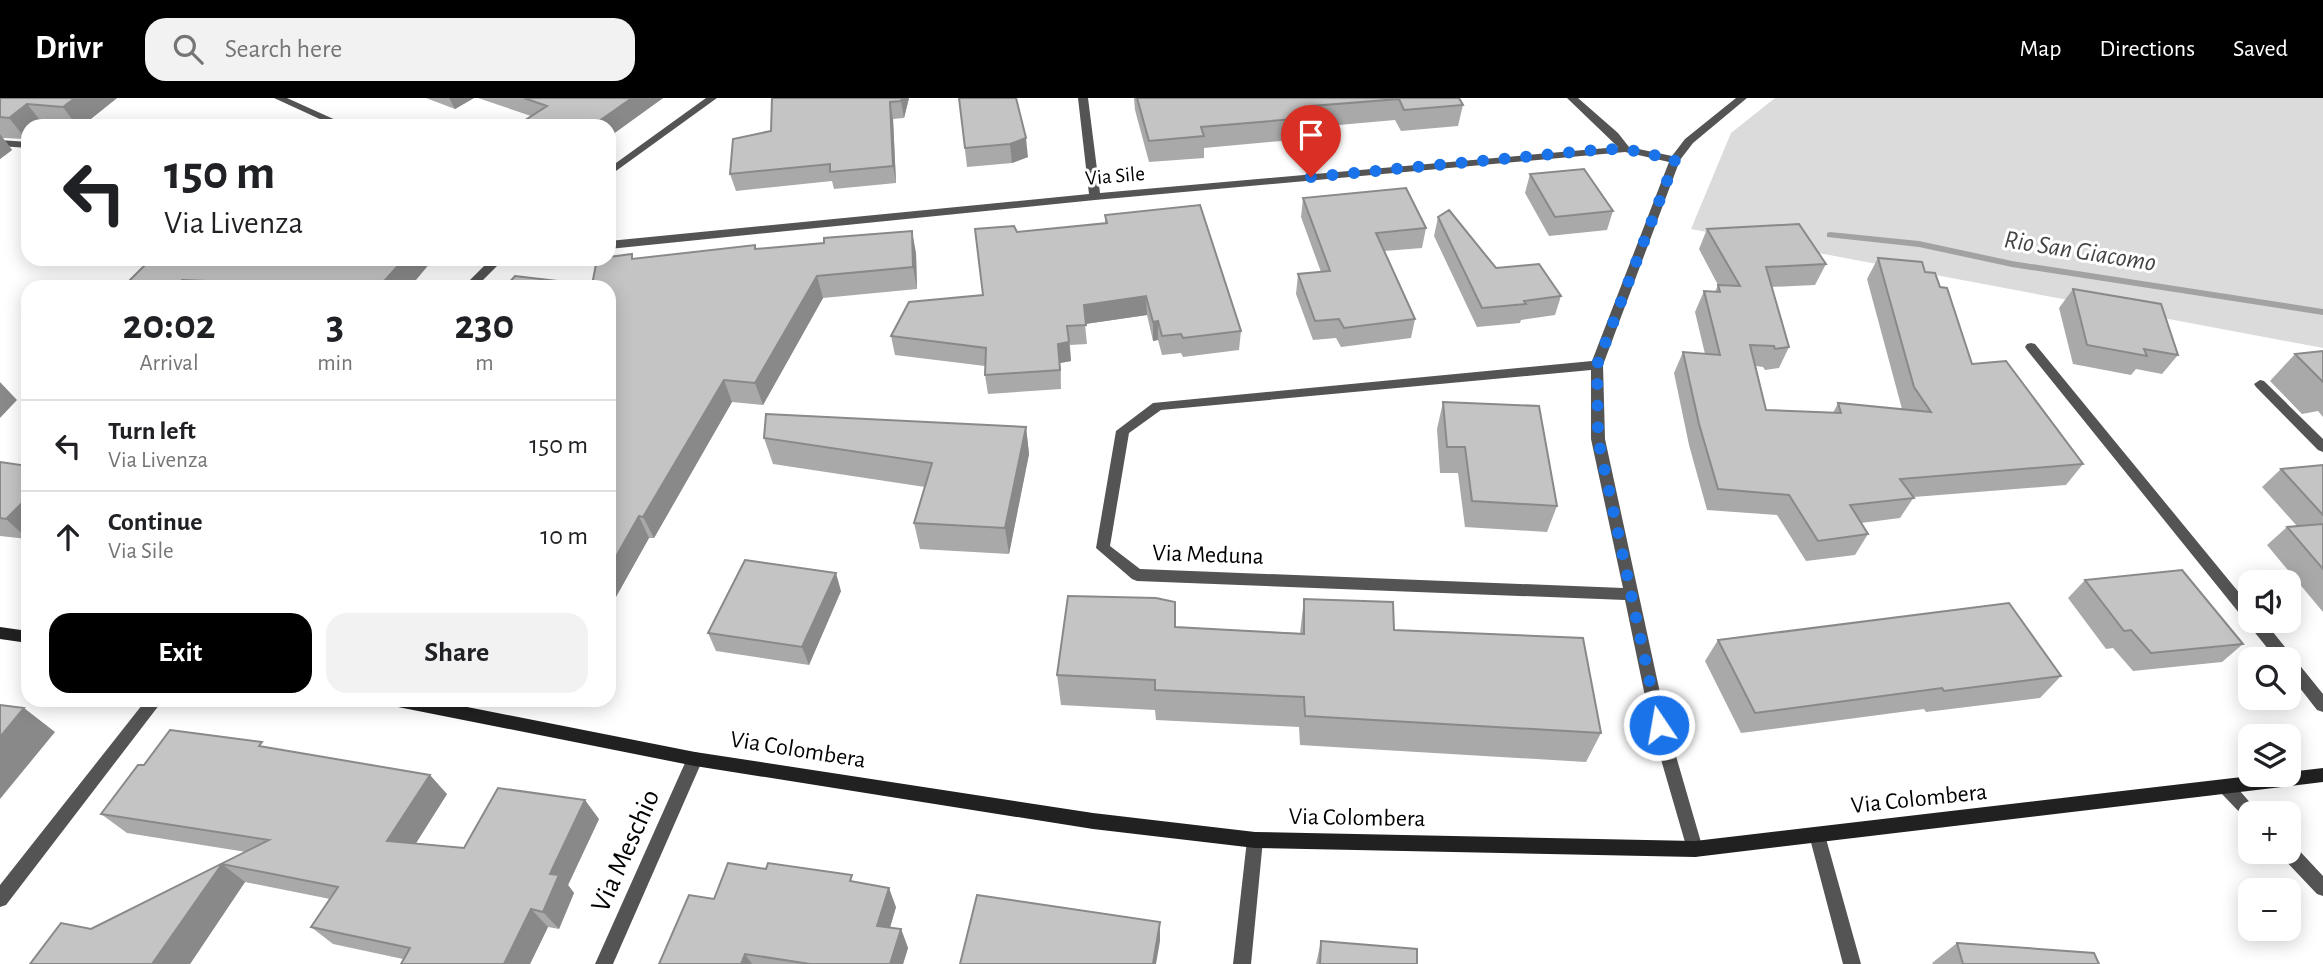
<!DOCTYPE html>
<html lang="en">
<head>
<meta charset="utf-8">
<style>
  body { margin:0; font-family:"Alegreya Sans",sans-serif; background:#f2f2f2; color:#202124; height:100vh; display:flex; flex-direction:column; font-size:26px; white-space:nowrap }
  * { box-sizing:border-box; margin:0 }
  p { font-size:23px; color:#757577 }
  .icon { flex:none; width:38px; height:38px; fill:none; stroke:currentColor; stroke-width:2; stroke-linecap:round; stroke-linejoin:round }
  .map { position:relative; flex:1; overflow:hidden }
  .side { position:absolute; left:21px; top:182px; width:595px; height:427px; display:flex; flex-direction:column; background:#fff; border-radius:21px; box-shadow:0 4px 18px #0003 }
  .side>* { flex:none }
  .guide { position:absolute; left:21px; top:21px; width:595px; height:147px; border-radius:21px; box-shadow:0 4px 18px #0003; background:#fff; color:#202124; overflow:hidden }
  .controls { position:absolute; left:2238px; top:472px; display:grid; gap:14px }
  .controls a { display:grid; place-items:center; width:63px; height:63px; border-radius:14px; background:#fff; box-shadow:0 4px 18px #0003; font-size:35px }
  .pin { position:absolute; display:grid; place-items:center; width:60px; height:60px; color:#fff; margin:-72px -30px; border-radius:50% 50% 50% 0; rotate:-45deg; box-shadow:0 0 7px #0007 }
  .pin .icon { rotate:45deg }
  .me { position:absolute; width:77px; margin:-38px; rotate:348deg; stroke-linejoin:round; filter:drop-shadow(0 0 5px #0008) }
  .turn { display:flex; align-items:center; gap:24px; height:147px; padding:0 28px; font-size:32px }
  .turn .icon { width:91px; height:91px; stroke-width:2.5 }
  .turn b { display:block; font-size:49px; line-height:60px }
  .eta { display:flex; justify-content:space-evenly; align-items:center; height:119px; text-align:center }
  .eta b { font-size:42px; font-weight:600; line-height:49px }
  .button { display:flex; gap:14px; margin-top:auto; padding:14px 28px }
  .button a { flex:1; height:80px; border-radius:21px; background:#000; color:#fff; font-size:28px; font-weight:600; line-height:80px; text-align:center }
  .button a+a { background:#f2f2f2; color:#202124 }
  ul { padding:0; list-style:none }
  li { display:flex; align-items:center; gap:21px; height:91px; padding:0 28px; border-top:2px solid #e0e0e0 }
  li div { flex:1 }
  li b { display:block; font-size:26px }
  li em { font-style:normal }
  header { display:flex; align-items:center; gap:42px; box-sizing:border-box; height:98px; padding:0 35px; background:#000; color:#fff }
  header strong { font-size:33px }
  nav { display:flex; gap:38px; margin-inline-start:auto; font-size:24px }
  .search { width:490px; height:63px; background:#f2f2f2; display:flex; align-items:center; gap:18px; box-sizing:border-box; padding:0 24px; border-radius:21px; color:#757577; font-size:26px }
  .map>svg:first-child { display:block }
</style>
</head>
<body>
<header>
<strong>Drivr</strong>
<div class="search"><svg class="icon" aria-label="search" viewBox="0 0 24 24"><circle cx="10" cy="10" r="6"/><path d="M15 15l6 6"/></svg>Search here</div>
<nav><a>Map</a><a>Directions</a><a>Saved</a></nav>
</header>
<div class="map">
<svg width="2323" height="866" viewBox="0 0 2323 866">
  <rect width="100%" height="100%" fill="#fff"/>
  <path fill="#dbdbdb" d="M1775 0H2323V250L1691 131 1731 35Z"/>
  <g fill="none" stroke-linecap="round" stroke-linejoin="round">
    <path fill="#a2a2a2" fill-rule="evenodd" d="M1830 134 1919 143 2012 163 2323 211V217L2012 169 1919 149 1827 139V135Z"/>
    <path fill="#545454" fill-rule="evenodd" d="M2260 282 2264 283 2323 341V354L2318 352 2256 289 2254 286Z"/>
    <path fill="#545454" fill-rule="evenodd" d="M274 0H287L349 28H335Z
      M706 0H717L609 78V70Z
      M1078 0H1088L1100 95 1618 49 1567 0H1578L1618 35 1629 49 1672 58 1685 41 1736 0H1747L1693 45 1680 62 1603 267 1605 341 1667 627 1703 751 1701 757 1695 759 1689 757 1687 751 1651 627 1625 502 1137 483 1132 481 1096 450 1116 333 1153 305 1592 263 1669 64 1625 54 1095 102 609 151V143L1089 96ZM1591 272V341L1623 490 1140 471 1110 448 1129 335 1161 312Z
      M0 42 28 44V50L0 48Z
      M491 161H504L476 189H463Z
      M2031 245 2035 246 2250 508V523H2264L2323 596V614L2317 612 2289 576V562H2277L2027 252 2025 249 2027 246Z
      M146 602H163L6 807 0 809V787Z
      M695 654 701 656 703 661 613 866H595L689 656Z
      M2227 683 2233 685 2260 716H2250V723L2246 721 2221 695 2219 690 2221 685Z
      M1817 729 1823 732 1825 737 1861 866H1843L1809 737 1811 732Z
      M1255 734 1261 736 1263 742 1251 866H1233L1247 742 1249 736Z
      M2289 746 2295 748 2323 778V798L2317 796 2283 760 2281 754H2289Z"/>
    <path fill="#212121" fill-rule="evenodd" d="M0 529 28 533V545L0 541Z
      M390 602H432L695 654 1093 715 1255 734 1695 743 2259 677H2289V674L2323 670V684L1695 759 1255 750 1093 731 695 668 398 609 392 607Z"/>
  </g>
  <path fill="#a9a9a9" d="M0 0H117L82 28 44 27 28 28V39L26 41 3 40 12 52 0 61Z
    M426 0H474L455 11Z
    M478 0H663L609 39V28L531 18Z
    M772 0H909L904 20 893 21 896 85 834 91 832 83 736 93 730 76 771 33Z
    M959 0 1028 59 1012 65 967 69Z
    M1134 0H1459L1463 7 1458 28 1401 33 1395 22 1316 29 1315 40 1204 50V60L1149 64 1135 12Z
    M1530 76 1613 113 1607 132 1549 138 1525 95Z
    M1303 100 1426 130 1422 150 1384 153 1415 221 1411 240 1341 249 1336 240 1313 242 1296 196 1298 176 1321 174 1301 119Z
    M1105 117 1241 233 1239 252 1183 259 1181 255 1162 257 1158 242 1153 243 1147 217 1085 226 1087 246 1070 247 1071 263 1060 265 1061 291 988 296 985 277V268L895 257 891 238 983 197 1017 134 1105 125Z
    M1438 119 1496 170 1561 198 1555 217 1521 222 1520 225 1477 229 1434 138Z
    M1707 131 1826 166 1815 187 1771 189 1789 249 1779 270 1765 272 1763 269 1756 268 1766 312 1833 315 1838 305 1902 311 1867 181 1878 160 1925 174 1940 189 1972 266 2083 366 2066 387 1914 399 1900 420 1861 425 1868 436 1855 457 1806 463 1777 417 1707 412 1689 347 1674 275 1683 254 1705 256 1695 214 1704 193 1715 194 1718 187 1699 151Z
    M755 147 756 151 916 155 917 191 823 200 763 307 732 304 654 440H649L612 506 609 505V189L633 161Z
    M151 161H440L435 166 430 165 410 189H123Z
    M2073 191 2178 257 2162 276 2136 271 2131 277 2073 266 2059 210Z
    M2323 253V319L2318 313 2302 316 2270 283 2295 256Z
    M1443 304 1557 408 1547 434 1465 429 1458 375H1440L1437 331Z
    M1026 329 1029 356 1009 456 920 451 914 425 925 389 773 366 764 340Z
    M0 364 28 368V441L0 438Z
    M2323 367V514L2267 447 2287 429 2297 428 2262 389 2281 371Z
    M2085 482 2243 546 2222 564 2133 573 2113 550 2106 551 2068 500Z
    M841 493 809 567 716 553 708 535Z
    M1304 501 1394 532 1601 635 1586 664 1300 647 1299 629 1156 622 1155 612 1061 607 1057 577 1175 529 1300 535Z
    M1718 542 2061 578 2040 600 1926 614 1924 611 1741 635 1705 563Z
    M267 649 447 696 416 745 464 750 599 721 568 787 574 795 559 831 548 829 530 866H401L403 861 333 846 311 829 330 801 245 784 190 866H30L91 831 246 754 127 735 101 716 144 667Z
    M766 771 855 784 896 809 890 830 901 831 908 850 903 866H660L714 801Z
    M1321 843 1417 866H1316Z
    M1957 845 2099 866H1933L1932 865Z"/>
  <path fill="#898989" d="M75 0H117L82 28H77L63 9Z
    M449 0H474L455 11Z
    M632 0H663L609 39V28H592Z
    M902 0H909L904 20 901 3Z
    M890 4 893 21 896 85 893 68Z
    M27 6 44 27 28 28V39L26 41 9 20Z
    M0 36 12 52 0 61Z
    M1026 40 1028 59 1012 65 1010 46Z
    M912 133 916 155 917 191 913 169Z
    M404 161H427L430 165 410 189H379Z
    M432 161H440L435 166Z
    M817 178 823 200 763 307 755 285Z
    M182 182 187 189H176Z
    M1146 198 1147 217 1085 226 1084 207Z
    M1158 223V242L1153 243V224Z
    M1069 244 1071 263 1060 265 1061 291 1058 246Z
    M724 282 732 304 654 440 643 419Z
    M0 284 17 302 0 320Z
    M1026 329 1029 356 1009 456 1005 430Z
    M28 399V441L6 421Z
    M639 418 649 440 612 506 609 500V471Z
    M836 475 841 493 809 567 802 549Z
    M24 610 55 634 0 701V639Z
    M430 677 447 696 406 761 387 743Z
    M585 702 599 721 568 787 574 795 559 831 543 814 550 776Z
    M222 766 245 784 190 866H152Z
    M889 790 896 809 885 846 877 828Z
    M531 811 548 829 530 866H504Z
    M1160 824V843L1156 866H1153Z
    M901 831 908 850 903 866H890Z
    M745 856 752 866H741Z"/>
  <path fill="#c4c4c4" stroke="#898989" stroke-width="2" d="M0 0H75L63 9 27 6 9 20 0 19Z
    M524 0H632L592 28H516L547 8Z
    M772 0H902L901 3 890 4 893 68 830 74V66L730 76 733 41 771 33Z
    M959 0H1016L1026 40 1010 46 965 50Z
    M1137 0H1459L1463 7 1404 12 1399 1 1312 8 1317 19 1201 29 1204 38 1149 43Z
    M1584 71 1613 113 1555 119 1530 76Z
    M1406 90 1426 130 1376 135 1415 221 1344 230 1339 221 1315 223 1298 176 1330 173 1303 100Z
    M1200 107 1241 233 1183 240 1181 236 1162 238 1158 223 1153 224 1146 198 1084 207 1086 227 1067 228 1069 244 1058 246 1060 272 985 277 986 250 891 238 909 204 983 197 975 131 1014 128 1017 134 1107 125 1105 117Z
    M1449 112 1496 170 1539 166 1561 198 1524 203 1526 206 1482 210 1438 119Z
    M1799 126 1826 166 1766 169 1789 249 1775 251 1774 248 1750 247 1766 312 1841 315 1838 305 1931 314 1914 289 1878 160 1922 164 1925 174 1935 175 1940 189 1947 190 1972 266 2006 263 2083 366 1900 381 1914 400 1850 407 1868 436 1818 443 1789 397 1718 391 1699 326 1683 254 1720 257 1704 193 1720 194 1718 187 1740 188 1707 131Z
    M912 133 913 169 817 178 755 285 724 282 643 419 639 418 609 471V334L611 331H609V189H505L515 178 592 187 597 161H609V159L632 156V161L755 147V151L824 145V140Z
    M151 161H404L379 189H308L310 187 182 182 176 189H123Z
    M2073 191 2161 206 2178 257 2144 251 2147 258 2087 247Z
    M2323 253V284L2295 256Z
    M1443 304 1539 308 1557 408 1472 403 1465 349H1447Z
    M766 316 1026 329 1005 430 914 425 932 365 764 340Z
    M0 364 28 368V399L6 421 0 420Z
    M2323 367V417L2281 371Z
    M2323 426V471L2287 429Z
    M745 462 836 475 802 549 708 535Z
    M2182 472 2243 546 2151 555 2131 532 2124 533 2085 482Z
    M1068 498 1156 500 1175 504V529L1304 536V501L1393 504 1394 532 1583 540 1601 635 1305 618 1304 599 1155 592V582L1057 577Z
    M2009 505 2061 578 1944 593 1942 590 1755 615 1718 542Z
    M0 607 24 610 0 639Z
    M170 632 262 644 259 648 430 677 387 743 464 750 498 690 585 702 550 776 559 777 543 814 531 811 504 866H401L410 850 311 829 338 789 222 766 152 866H30L61 825 91 831 269 742 101 716 138 667H144Z
    M728 765 766 771 768 765 852 777 850 783 889 790 877 828 901 831 890 866H810L745 856 741 866H659L689 797 714 801Z
    M977 797 1160 824 1153 866H960Z
    M1321 843 1417 851V866H1320Z
    M1957 845 2094 855 2099 866H1963Z"/>
  <g fill="none" stroke-linecap="round" stroke-linejoin="round">
    <path stroke="#1a73e8" stroke-width="12" stroke-dasharray="0 21.6" d="M1311 79 1607 51 1637 53 1675 62 1597 267 1598 341 1659 627"/>
  </g>
  <g text-anchor="middle" dominant-baseline="central" stroke-width="6" stroke-linejoin="round" paint-order="stroke">
    <g font-size="21" fill="#000" stroke="#fff">
      <text transform="translate(1115 78) rotate(-5)">Via Sile</text>
    </g>
    <g font-size="24" fill="#000" stroke="#fff">
      <text transform="translate(1208 457) rotate(2)">Via Meduna</text>
      <text transform="translate(798 652) rotate(9)">Via Colombera</text>
      <text transform="translate(1919 701) rotate(-6)">Via Colombera</text>
      <text transform="translate(1357 720) rotate(1)">Via Colombera</text>
    </g>
    <g font-size="26" font-style="italic" fill="#434343" stroke="#fff">
      <text transform="translate(2080 153) rotate(9)">Rio San Giacomo</text>
    </g>
    <g font-size="28" fill="#000" stroke="#fff">
      <text transform="translate(626 753) rotate(-66)">Via Meschio</text>
    </g>
  </g>
</svg>
<div class="controls">
<a><svg class="icon" aria-label="sound" viewBox="0 0 24 24"><path d="M4 9h4l5-4v14l-5-4H4zM17 9q2 3 0 6"/></svg></a>
<a><svg class="icon" aria-label="search" viewBox="0 0 24 24"><circle cx="10" cy="10" r="6"/><path d="M15 15l6 6"/></svg></a>
<a><svg class="icon" aria-label="layers" viewBox="0 0 24 24"><path d="M12 4l9 5-9 5-9-5zM3 14l9 5 9-5"/></svg></a>
<a>+</a>
<a>−</a>
</div>
<div class="pin" style="left:1311px;top:79px;background:#d93025"><svg class="icon" aria-label="arrive" viewBox="0 0 24 24"><path d="M6 21V4h12l-3 4 3 4H6"/></svg></div>
<svg class="me" style="left:1659px;top:627px" viewBox="-20 -20 40 40"><circle r="17" fill="#1a73e8" stroke="#fff" stroke-width="3"/><path d="M0-11L8 9 0 5-8 9z" fill="#fff"/></svg>
<div class="guide">
<div class="turn"><svg class="icon" aria-label="left" viewBox="0 0 24 24"><path d="M17 20v-9H6M10 6l-5 5 5 5"/></svg><div><b>150 m</b>Via Livenza</div></div>
</div>
<section class="side">
<div class="eta">
<div><b>20:02</b><p>Arrival</p></div>
<div><b>3</b><p>min</p></div>
<div><b>230</b><p>m</p></div>
</div>
<ul>
<li><svg class="icon" aria-label="left" viewBox="0 0 24 24"><path d="M17 20v-9H6M10 6l-5 5 5 5"/></svg><div><b>Turn left</b><p>Via Livenza</p></div><em>150 m</em></li>
<li><svg class="icon" aria-label="ahead" viewBox="0 0 24 24"><path d="M12 20V5M6 11l6-6 6 6"/></svg><div><b>Continue</b><p>Via Sile</p></div><em>10 m</em></li>
</ul>
<div class="button"><a>Exit</a><a>Share</a></div>
</section>
</div>
</body>
</html>
